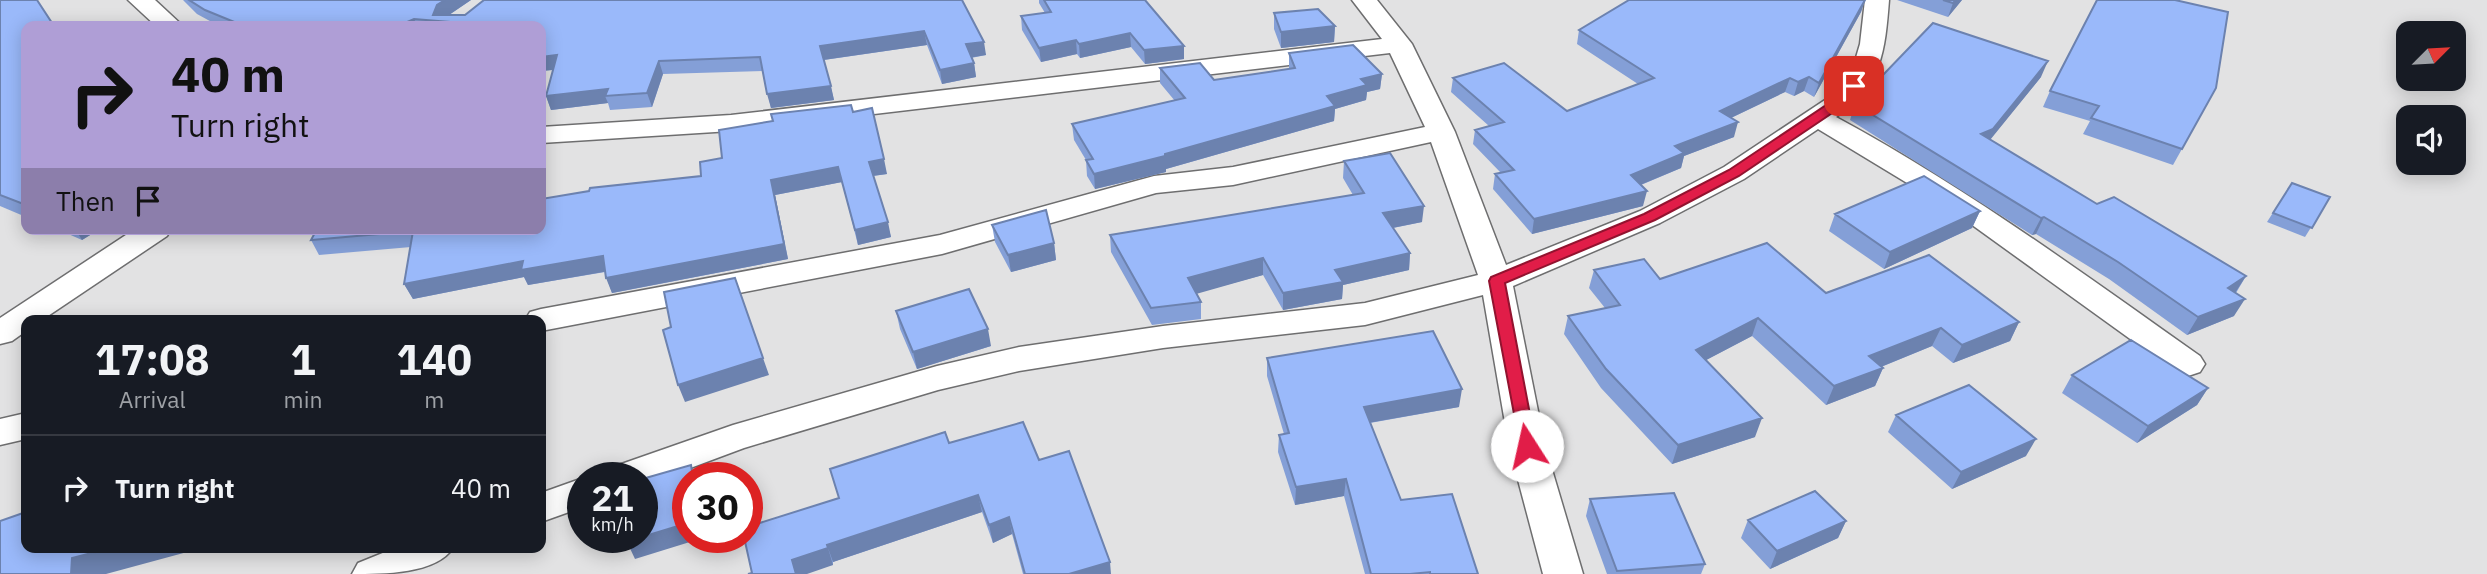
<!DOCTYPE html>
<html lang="en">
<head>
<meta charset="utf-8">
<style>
  body { margin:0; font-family:"IBM Plex Sans",sans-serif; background:#242831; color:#f1f3f6; height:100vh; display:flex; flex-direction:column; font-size:26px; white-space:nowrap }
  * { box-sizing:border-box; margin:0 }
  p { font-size:23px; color:#9ea1a6 }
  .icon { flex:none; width:38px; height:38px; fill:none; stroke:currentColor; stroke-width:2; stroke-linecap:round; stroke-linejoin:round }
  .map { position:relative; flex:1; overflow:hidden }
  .side { position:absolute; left:21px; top:315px; width:525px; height:238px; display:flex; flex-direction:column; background:#171b24; border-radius:14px; box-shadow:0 4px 18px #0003 }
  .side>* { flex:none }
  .guide { position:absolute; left:21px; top:21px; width:525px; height:214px; border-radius:14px; box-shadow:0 4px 18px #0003; background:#af9ed6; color:#111; overflow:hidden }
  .needle { width:46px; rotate:66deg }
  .tools { position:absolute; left:2396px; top:21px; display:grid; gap:14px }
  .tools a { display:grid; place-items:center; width:70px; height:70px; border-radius:14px; background:#171b24; box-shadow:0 4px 18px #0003; font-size:35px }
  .speed { position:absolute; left:567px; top:462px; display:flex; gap:14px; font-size:35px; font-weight:700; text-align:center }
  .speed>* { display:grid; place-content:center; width:91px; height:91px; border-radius:50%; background:#171b24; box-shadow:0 4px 18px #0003; line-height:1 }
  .speed small { font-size:18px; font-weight:400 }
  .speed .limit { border:10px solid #d22; background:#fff; color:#111 }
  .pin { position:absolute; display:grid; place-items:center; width:60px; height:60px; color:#fff; margin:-30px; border-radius:14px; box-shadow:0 4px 10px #0006 }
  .me { position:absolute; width:77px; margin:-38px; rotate:350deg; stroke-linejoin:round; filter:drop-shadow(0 0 5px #0008) }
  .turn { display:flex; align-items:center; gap:24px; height:147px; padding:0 35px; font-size:32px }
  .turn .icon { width:91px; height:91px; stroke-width:2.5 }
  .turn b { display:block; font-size:49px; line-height:60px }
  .then { display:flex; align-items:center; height:66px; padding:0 35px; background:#0003; gap:14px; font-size:26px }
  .eta { display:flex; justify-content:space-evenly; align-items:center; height:119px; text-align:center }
  .eta b { font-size:42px; font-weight:800; line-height:49px }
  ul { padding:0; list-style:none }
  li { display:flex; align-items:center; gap:21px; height:105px; padding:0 35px; border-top:2px solid #363941 }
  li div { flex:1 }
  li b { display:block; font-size:26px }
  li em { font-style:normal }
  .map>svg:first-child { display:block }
</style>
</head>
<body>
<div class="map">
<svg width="2487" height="574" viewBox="0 0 2487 574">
  <rect width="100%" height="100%" fill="#e2e2e3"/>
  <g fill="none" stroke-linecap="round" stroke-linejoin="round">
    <g stroke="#6e6e6f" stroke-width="3">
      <path id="minor" d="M128 0H155L183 26H156Z
        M1352 0H1377L1412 44 1455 132 1506 265 1640 211 1724 167 1834 94 1852 71 1860 44 1865 0H1889C1885 51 1882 86 1836 117 1964 186 2081 272 2200 356L2205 364 2200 372 2188 376 2176 372 1950 209 1818 129 1744 179 1660 223 1513 286 1545 446 1583 574H1543L1509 446 1483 295 1365 325 1163 348 1019 371 938 390 744 448 642 486V478H605L610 468 733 425 937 366 1019 347 1163 326 1365 303 1478 275 1431 142 1233 185 1156 193 942 254 541 331V320H525L530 312 541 309 940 235 1154 176 1233 167 1425 127 1390 53 731 131 541 143V127L731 115 1382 39Z
        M135 229H171L167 236 42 320H26V331L12 341 0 344V318Z
        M26 413V439L0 445V419Z
        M583 478V507L541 522V493Z
        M395 548H453C436 574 384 574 352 574L358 563Z"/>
    </g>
    <use href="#minor" fill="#fff" fill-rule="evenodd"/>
  </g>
  <path fill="#849fd7" d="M0 0 26 26V217L0 206Z
    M183 0H471L449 15 962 0 986 55 971 58 974 63 976 77 942 84 927 45 824 60 834 100 771 108 763 71 663 74 652 107 610 110 608 103 551 110 546 96 553 70 541 71V26H219L197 14Z
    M1039 0H1145L1184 59 1145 64 1131 47 1080 58 1077 54 1041 62 1022 30 1021 16 1045 13 1039 3Z
    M1865 0 1861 12 1814 97 1804 91 1794 96 1785 92 1731 118 1734 137 1684 156 1681 168 1641 185 1643 206 1532 234 1493 189 1495 174 1501 173 1473 144 1475 130 1489 126 1451 92 1453 78 1567 111 1638 84 1577 44 1579 30Z
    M1897 0H1962L1948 17Z
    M1274 13 1335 26 1334 42 1281 48 1274 29Z
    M1289 53 1382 74 1380 89 1367 92 1366 100 1335 109 1334 121 1166 169V172L1095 189 1087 176 1086 160 1074 140 1072 124 1175 101 1160 83V68L1214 80 1289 69Z
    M2041 77 1990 139 2097 204 2246 276 2236 293 2234 316 2187 335 2109 279 2036 234 2032 235 1850 120 1855 104Z
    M2216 88 2173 165 2083 134 2090 121 2043 107 2050 91Z
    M853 112 887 174 873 176 891 237 858 245 842 182 775 195 788 259 612 293 605 272 528 285 524 277 413 299 404 284 411 247 319 255 311 240 317 229H541L701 176 722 158Z
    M1344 161 1422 222 1393 228 1410 253 1409 270 1343 285 1342 299 1283 310 1263 275 1196 293 1201 302V319L1152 325 1111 252 1110 235 1353 195 1343 178Z
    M2292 183 2330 197 2305 237 2267 222Z
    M1980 211 1972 228 1884 269 1829 231 1835 214Z
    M992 225 1054 243 1056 260 1011 272 995 242Z
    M57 229H100L82 240Z
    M1594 270 1660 279 1826 293 2019 322 2010 341 1953 363 1932 346 1881 367 1883 368 1875 386 1826 405 1752 336 1706 360 1755 437 1672 464 1601 388 1564 334 1568 316 1605 308 1589 288Z
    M896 311 991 346 917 369 900 329Z
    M1267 358 1459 407 1370 423 1401 500 1478 574H1365L1344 496 1295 505 1278 452 1279 435 1284 434 1267 376Z
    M2072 375 2208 388 2197 405 2137 443 2062 393Z
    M1896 415 2026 456 1952 489 1888 432Z
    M949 443 1111 574H1023L1012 534 993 543 982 512 833 562V565L752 573 839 498Z
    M1590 499 1705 564 1701 574H1607L1586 516Z
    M1748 520 1846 521 1838 538 1770 569 1741 538Z"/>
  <path fill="#6c82af" d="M445 0H471L443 19 433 15 437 5Z
    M1865 0 1861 12 1814 97 1819 83Z
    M1956 0H1962L1948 17 1953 3Z
    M414 19 418 26H398Z
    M1335 26 1334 42 1281 48V32Z
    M924 31 927 45 823 60 820 46Z
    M1130 33 1131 47 1080 58 1079 44Z
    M1076 40 1077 54 1041 62 1039 48Z
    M984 42 986 55 968 58 966 44Z
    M1184 46V59L1145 64 1144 50Z
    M557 55 562 69 541 71V57Z
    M659 61 663 74 652 107 647 93Z
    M2048 61 2041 77 1986 145 1981 134Z
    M974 63 976 77 942 84 940 70Z
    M1382 74 1380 89 1367 92 1366 100 1335 109 1334 121 1166 169V172L1095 189 1094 174 1327 96 1361 79Z
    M1809 77 1804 91 1794 96 1798 82Z
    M1790 78 1785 92 1716 125 1720 111Z
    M831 86 834 100 771 108 767 94Z
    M608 89 605 96 608 103 551 110 546 96Z
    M1738 122 1734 137 1684 156 1681 168 1628 190 1631 175 1675 146Z
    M884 159 887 174 872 176 869 162Z
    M838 167 842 182 775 195 788 259 612 293 606 278 771 180Z
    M1647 191 1643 206 1532 234 1534 219Z
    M1424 206 1422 222 1382 230 1383 213Z
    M1980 211 1972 228 1884 269 1890 252Z
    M2044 217 2036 234 2032 235 2041 218Z
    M888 222 891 237 858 245 855 230Z
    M75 229H100L82 240Z
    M1054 243 1056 260 1011 272 1008 255Z
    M1410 253 1409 270 1343 285 1342 299 1283 310V293L1335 270Z
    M603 256 609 271 528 285 524 277 413 299 404 284 523 261Z
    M1263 258V275L1189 296 1188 278Z
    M2246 276 2235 293 2228 288Z
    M2245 299 2234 316 2187 335 2198 317Z
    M1758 318 1752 336 1691 368 1696 350Z
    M2019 322 2010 341 1953 363 1962 345Z
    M1941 328 1932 346 1861 375 1869 356Z
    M988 329 991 346 917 369 913 352Z
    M763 358 769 375 685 402 678 385Z
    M1883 368 1875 386 1826 405 1834 386Z
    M2208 388 2197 405 2137 443 2148 426Z
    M1462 389 1459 407 1362 424 1364 407Z
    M1762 418 1755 437 1672 464 1678 445Z
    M2036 439 2026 456 1952 489 1961 472Z
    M1346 479 1344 496 1295 505 1296 487Z
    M978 495 982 512 833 562 827 545Z
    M1009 517 1012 534 993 543 989 525Z
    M1846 521 1838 538 1770 569 1777 551Z
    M688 523V537H706L635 559 627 542Z
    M111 548H202L106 574H71L72 558Z
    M828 548 833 565 807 574H796L792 560Z
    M1110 562 1111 574H1069Z"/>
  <path fill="#9ab9fa" stroke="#6c82af" stroke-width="2" d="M0 0H37L54 26H26V205L0 195Z
    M189 0H445L437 5 433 15H465L484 0H962L984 42 966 44 974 63 940 70 924 31 820 46 831 86 767 94 760 57 659 61 647 93 605 96 608 89 546 96 557 55 541 57V26H499L414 19 398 26H244L205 10Z
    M1044 0H1145L1184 46 1144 50 1130 33 1079 44 1076 40 1039 48 1021 16 1051 12Z
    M1629 0H1865L1819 83 1809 77 1798 82 1790 78 1720 111 1738 122 1675 146 1684 153 1631 175 1647 191 1534 219 1495 174 1514 170 1475 130 1504 122 1453 78 1504 63 1567 111 1654 78 1579 30Z
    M1943 0H1956L1953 3Z
    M2097 0H2175L2228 12 2216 88 2182 149 2091 118 2099 106 2050 91Z
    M1318 9 1335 26 1281 32 1274 13Z
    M1933 23 2048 61 1993 129 1981 134 2097 204 2114 197 2246 276 2228 288 2245 299 2198 317 2118 262 2044 217 2041 218 1855 104Z
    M1353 45 1382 74 1361 79 1367 85 1327 96 1335 106 1165 154V156L1094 174 1086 160 1093 159 1072 124 1185 98 1160 68 1200 63 1214 80 1295 68 1289 53Z
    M851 105 853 112 872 108 884 159 869 162 888 222 855 230 838 167 771 180 784 244 606 278 603 256 521 270 523 261 404 284 413 231 311 240 317 229H541V199L589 191 590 188 701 176 700 162 722 158 719 130 773 121 771 114Z
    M1390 153 1424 206 1383 213 1410 253 1335 270 1343 282 1283 293 1263 258 1188 278 1201 302 1151 308 1110 235 1364 193 1344 161Z
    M1924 176 1980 211 1890 252 1835 214Z
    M2292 183 2330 197 2312 228 2273 213Z
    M1046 210 1054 243 1008 255 992 225Z
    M1767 243 1826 293 1929 255 2019 322 1962 345 1941 328 1869 356 1883 368 1834 386 1758 318 1696 350 1762 418 1678 445 1606 369 1568 316 1620 305 1594 270 1644 259 1660 279Z
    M735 278 763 358 678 385 663 330 671 327 664 292Z
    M969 289 988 329 913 352 896 311Z
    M1433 331 1462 389 1364 407 1401 500 1452 494 1478 574H1430V572L1410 574H1371L1346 479 1296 487 1279 435 1289 433 1267 358Z
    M2131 340 2208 388 2148 426 2072 375Z
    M1969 385 2036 439 1961 472 1896 415Z
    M1023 422 1039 460 1069 451 1110 562 1069 574H1025L1009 517 989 525 978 495 827 545 828 548 792 560 796 574H748L752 573 744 537H747V527L839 498 830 469 945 432 949 443Z
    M691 465 693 478H688V523L642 537V479Z
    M1815 491 1846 521 1777 551 1748 520Z
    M1674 493 1705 564 1617 571 1590 499Z
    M26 512V548H111L72 558 71 574H0V521Z
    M626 537H641L627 542Z"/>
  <path fill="#e11d48" stroke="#92132f" stroke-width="2" d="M1854 82 1861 86 1847 103 1739 176 1655 220 1505 283 1536 446 1534 451H1521L1489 281 1491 277 1644 214 1729 170 1838 97 1849 83Z"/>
</svg>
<div class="tools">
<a><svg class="needle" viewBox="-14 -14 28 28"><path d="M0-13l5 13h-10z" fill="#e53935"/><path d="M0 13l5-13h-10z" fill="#9ea1a6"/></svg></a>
<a><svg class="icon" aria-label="sound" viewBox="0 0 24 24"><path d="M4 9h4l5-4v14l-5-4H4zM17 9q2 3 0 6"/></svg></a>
</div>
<div class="speed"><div>21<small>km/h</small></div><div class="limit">30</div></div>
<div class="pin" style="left:1854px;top:86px;background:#d93025"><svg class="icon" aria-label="arrive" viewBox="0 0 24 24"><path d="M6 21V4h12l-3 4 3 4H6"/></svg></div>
<svg class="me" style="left:1527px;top:446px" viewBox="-20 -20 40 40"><circle r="19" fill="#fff"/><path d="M0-13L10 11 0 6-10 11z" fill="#e11d48"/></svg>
<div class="guide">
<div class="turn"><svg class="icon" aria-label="right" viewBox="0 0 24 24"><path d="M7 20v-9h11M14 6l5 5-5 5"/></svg><div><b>40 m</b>Turn right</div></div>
<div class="then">Then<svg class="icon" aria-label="arrive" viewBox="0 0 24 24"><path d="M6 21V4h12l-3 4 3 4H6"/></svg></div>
</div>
<section class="side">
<div class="eta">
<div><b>17:08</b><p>Arrival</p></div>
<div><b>1</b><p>min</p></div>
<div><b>140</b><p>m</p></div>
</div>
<ul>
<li><svg class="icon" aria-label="right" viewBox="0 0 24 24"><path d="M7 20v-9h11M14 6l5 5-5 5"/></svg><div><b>Turn right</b></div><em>40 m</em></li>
</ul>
</section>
</div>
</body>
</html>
